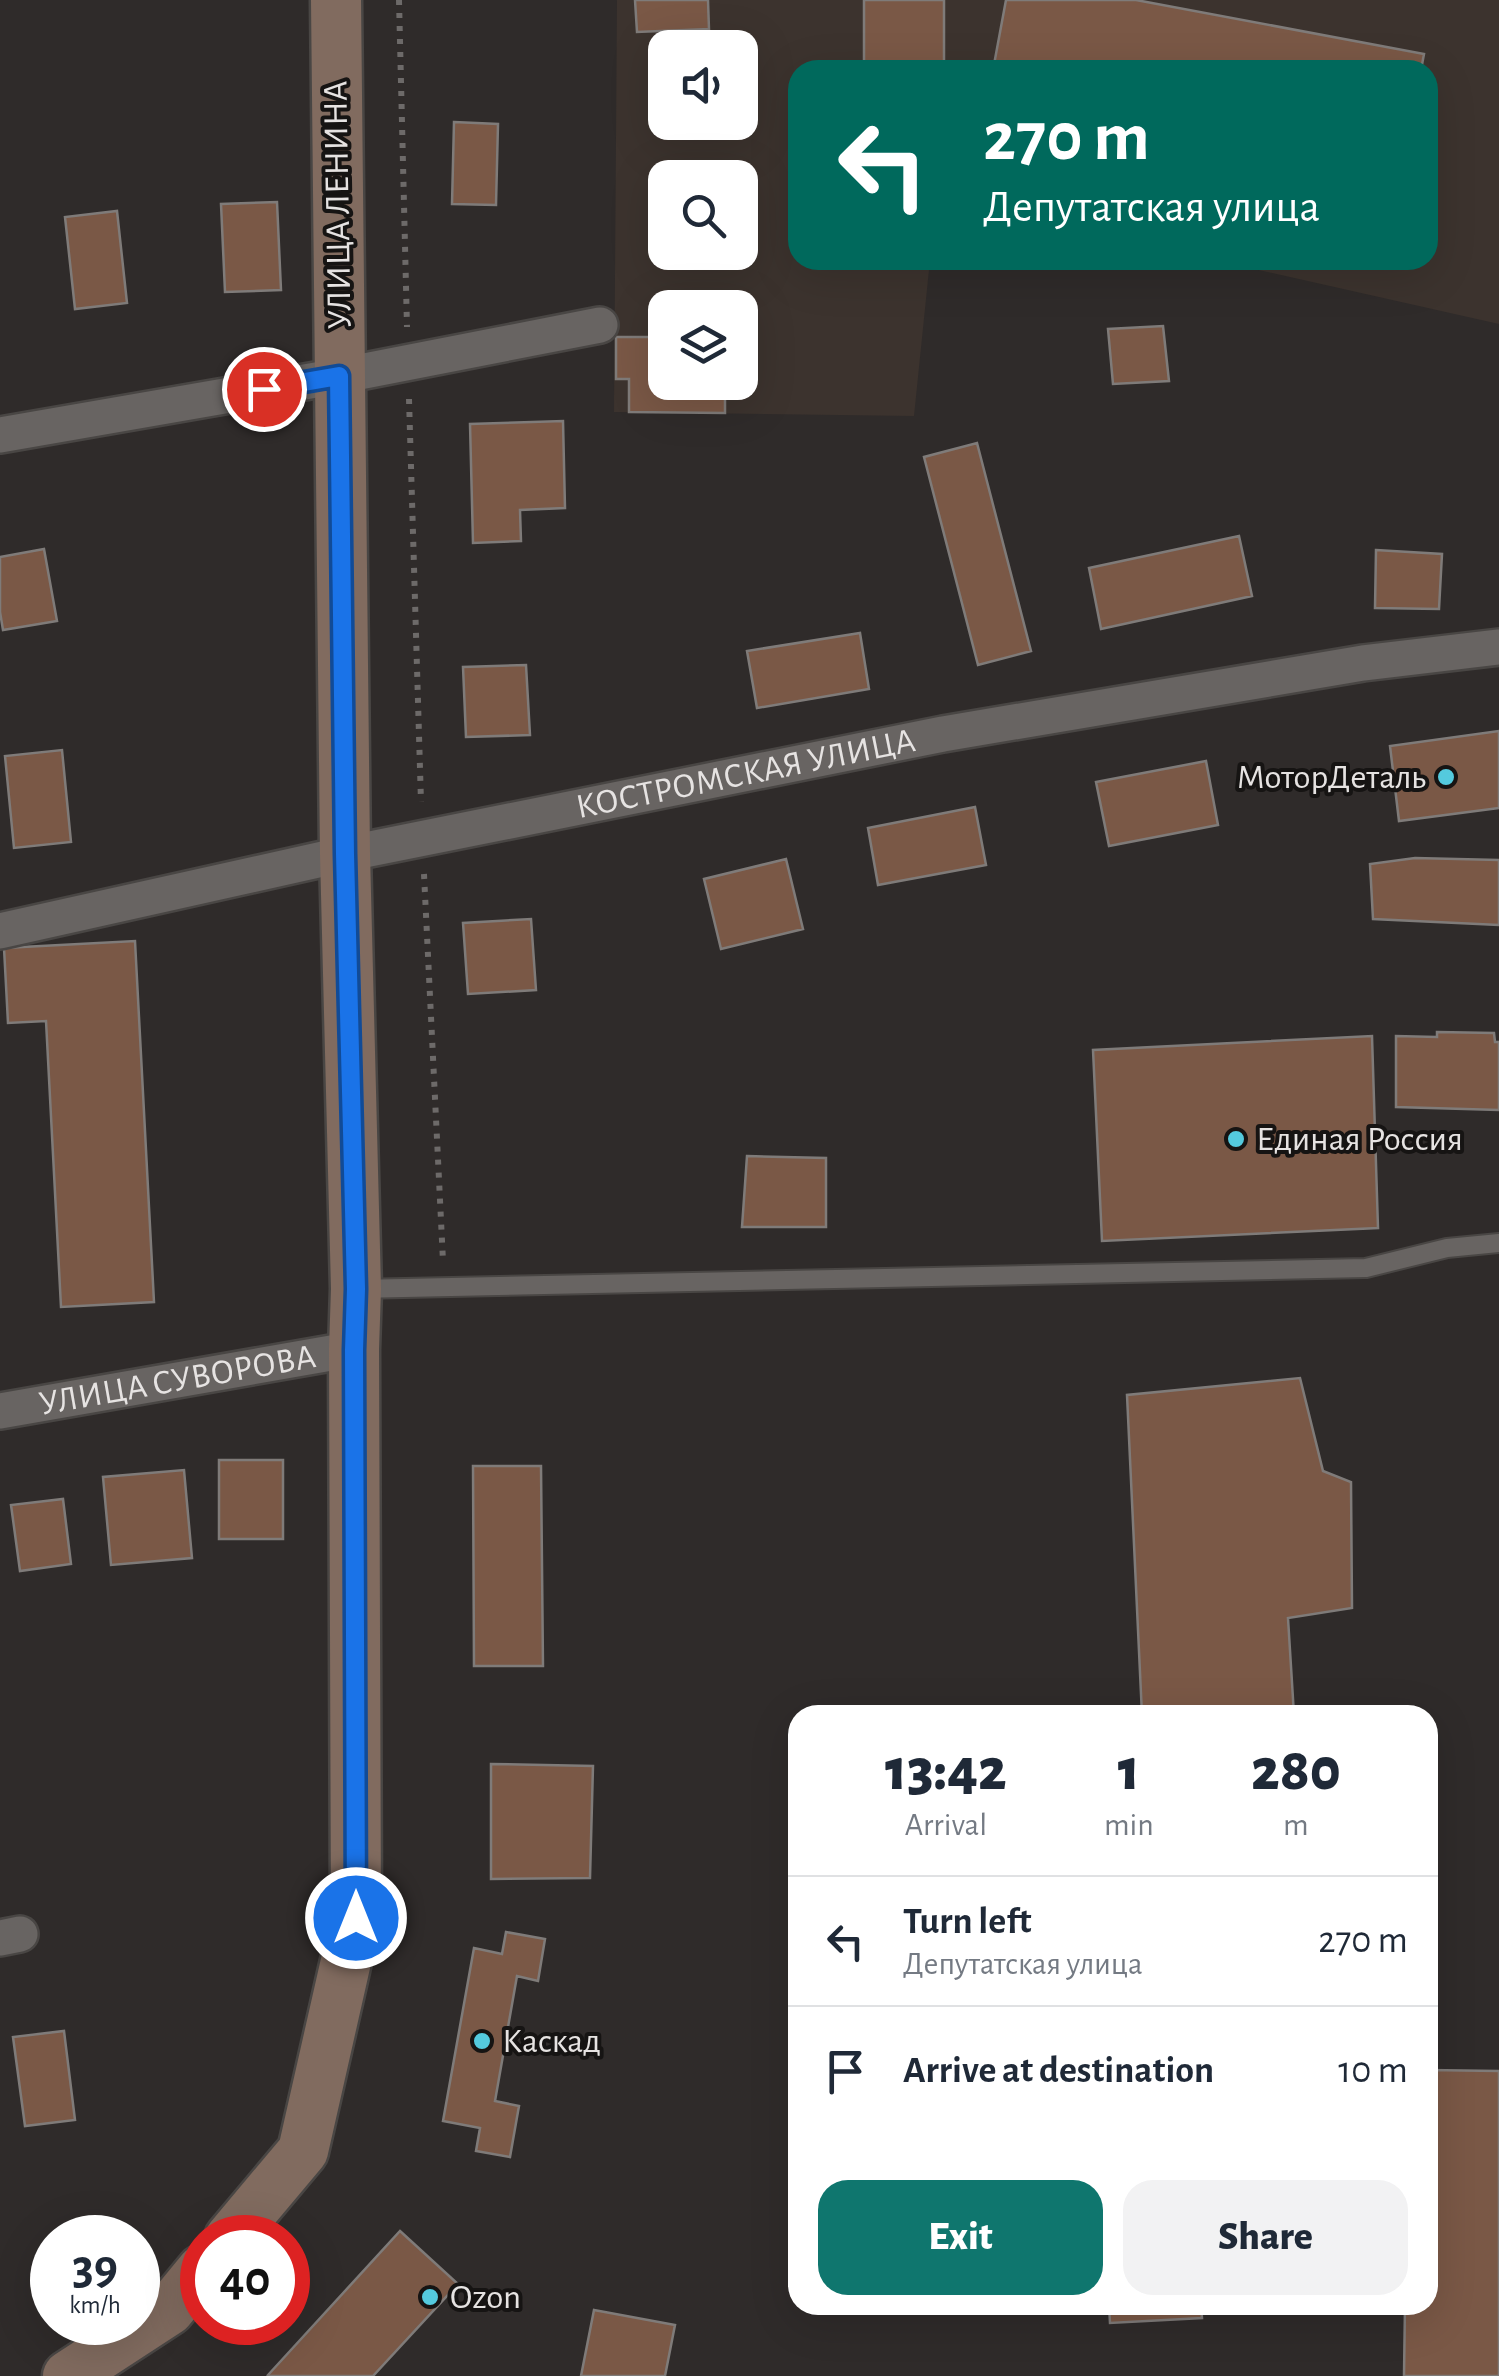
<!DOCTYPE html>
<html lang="en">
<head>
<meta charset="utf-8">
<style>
  body { margin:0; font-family:"Alegreya Sans",sans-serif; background:#f2f2f3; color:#1f2937; height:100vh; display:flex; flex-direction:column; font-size:38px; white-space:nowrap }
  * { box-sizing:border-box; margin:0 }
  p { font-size:32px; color:#747a83 }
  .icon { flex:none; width:55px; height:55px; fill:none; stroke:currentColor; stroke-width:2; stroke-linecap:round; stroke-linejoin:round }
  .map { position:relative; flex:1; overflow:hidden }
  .panel { position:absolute; left:788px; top:1705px; width:650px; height:610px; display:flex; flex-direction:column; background:#fff; border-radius:30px; box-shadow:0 10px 40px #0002 }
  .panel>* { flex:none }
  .guide { position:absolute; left:788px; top:60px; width:650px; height:210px; border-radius:30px; box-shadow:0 10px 40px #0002; background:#00695c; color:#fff; overflow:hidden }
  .controls { position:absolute; left:648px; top:30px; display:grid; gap:20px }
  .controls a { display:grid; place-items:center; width:110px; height:110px; border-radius:20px; background:#fff; box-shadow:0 10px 40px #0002; font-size:50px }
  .speed { position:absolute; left:30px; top:2215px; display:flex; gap:20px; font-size:50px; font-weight:700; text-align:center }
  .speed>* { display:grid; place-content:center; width:130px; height:130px; border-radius:50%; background:#fff; box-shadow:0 10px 40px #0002; line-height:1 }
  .speed small { font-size:25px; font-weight:400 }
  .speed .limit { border:15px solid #d22; background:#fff; color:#111 }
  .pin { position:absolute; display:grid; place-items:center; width:85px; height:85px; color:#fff; margin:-42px; border:5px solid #fff; border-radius:50%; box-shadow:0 2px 10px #0007 }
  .me { position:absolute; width:110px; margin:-55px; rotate:0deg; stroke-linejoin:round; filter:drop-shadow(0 0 8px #0008) }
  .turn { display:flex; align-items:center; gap:35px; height:210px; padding:0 30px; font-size:45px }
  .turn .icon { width:130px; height:130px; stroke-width:2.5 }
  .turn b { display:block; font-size:70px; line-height:85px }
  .eta { display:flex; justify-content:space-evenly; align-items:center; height:170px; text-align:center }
  .eta b { font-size:60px; font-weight:800; line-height:70px }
  .action { display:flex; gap:20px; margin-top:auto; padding:20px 30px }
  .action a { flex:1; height:115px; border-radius:30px; background:#0f766e; color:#fff; font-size:40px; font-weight:800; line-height:115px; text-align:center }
  .action a+a { background:#f2f2f3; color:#1f2937 }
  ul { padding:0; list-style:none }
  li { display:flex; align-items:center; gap:30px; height:130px; padding:0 30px; border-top:2px solid #e0e1e3 }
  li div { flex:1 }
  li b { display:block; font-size:38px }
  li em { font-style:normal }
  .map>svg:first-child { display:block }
</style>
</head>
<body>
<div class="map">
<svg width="1499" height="2376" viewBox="0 0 1499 2376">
  <rect width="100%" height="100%" fill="#2f2b2a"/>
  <path fill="#3c332e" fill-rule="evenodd" d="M617 0H1499V324L1214 260H1428V70H798V260H930L914 416 614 412ZM665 48H740V122H665ZM665 178H740V252H665ZM665 308H740V382H665Z"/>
  <path fill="#7a5846" stroke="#7f7b79" stroke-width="2.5" d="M635 0H708L709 29 637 32Z
    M864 0H944V62H864Z
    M1006 0H1136L1424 54 1421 70H993Z
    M454 122 498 124 496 205 452 204Z
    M277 202 281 290 225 292 221 204Z
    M117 211 127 303 75 309 65 217Z
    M1163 326 1169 381 1113 384 1108 329Z
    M616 337H664L665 382H725V413L629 412V379H616Z
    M563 421 565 508 520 510 521 541 473 543 470 424Z
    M977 443 1031 651 978 665 924 457Z
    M1239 536 1252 596 1101 629 1089 568Z
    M44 549 57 621 3 630 0 612V557Z
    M1376 550 1442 554 1439 609 1375 608Z
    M860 633 869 689 757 708 747 651Z
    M526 665 530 735 466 737 463 667Z
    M1499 731V808L1399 821 1390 746Z
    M62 750 71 842 14 848 5 756Z
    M1206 761 1218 825 1109 846 1096 782Z
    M975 807 986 865 878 885 868 828Z
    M1415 858 1499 860V925L1373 919 1370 864Z
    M786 859 803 929 721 949 704 879Z
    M531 919 536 990 468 994 463 923Z
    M135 941 154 1302 61 1307 46 1021 8 1023 4 948Z
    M1437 1032 1494 1033 1495 1042H1499V1110L1396 1107V1036L1437 1037Z
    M1372 1036 1378 1228 1102 1241 1093 1050Z
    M747 1156 826 1158V1227H742Z
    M1300 1378 1323 1471 1351 1482 1352 1608 1288 1618 1294 1715H1142L1127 1395Z
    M219 1460H283V1539H219Z
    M473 1466H541L543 1666H474Z
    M184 1470 192 1558 111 1565 103 1477Z
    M63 1499 71 1564 20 1571 11 1505Z
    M491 1764 593 1766 590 1878 491 1879Z
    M506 1932 545 1939 538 1981 517 1976 495 2101 519 2106 510 2157 476 2151 480 2128 443 2121 474 1948 502 1954Z
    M64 2031 75 2120 25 2126 13 2037Z
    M1428 2070 1499 2071V2376H1404L1405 2305H1428Z
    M400 2231 458 2284 373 2376H270L268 2375Z
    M1109 2305H1201L1202 2318 1110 2323Z
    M594 2310 675 2325 665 2376H581Z"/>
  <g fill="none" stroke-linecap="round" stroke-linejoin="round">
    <g stroke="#494644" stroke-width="22">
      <path id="lane" d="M357 1289 1366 1268 1447 1248 1499 1243"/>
    </g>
    <g stroke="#494644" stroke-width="40">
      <g id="street">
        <path d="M0 435 339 376 600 325"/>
        <path id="s1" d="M0 931 345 854 943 734 1363 663 1499 647"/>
        <path id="s2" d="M0 1411 354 1349"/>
        <path d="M0 1938 20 1934"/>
      </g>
    </g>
    <g stroke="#494644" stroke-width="55">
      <path id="secondary" d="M230 2238 303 2151 356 1917 354 1349 356 1289 345 854 336 0
        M68 2376 169 2310 202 2270"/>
    </g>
    <path stroke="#6d6a69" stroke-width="6" stroke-dasharray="5 8" stroke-linecap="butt" d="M399 0 407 327
      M409 399 421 802
      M424 874 443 1261"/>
    <use href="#lane" stroke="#686462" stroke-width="18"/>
    <use href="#street" stroke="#686462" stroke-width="35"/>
    <use href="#secondary" stroke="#816b5f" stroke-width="50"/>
  </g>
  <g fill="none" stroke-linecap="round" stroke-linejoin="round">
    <g stroke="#114b97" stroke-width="25">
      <path id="route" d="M264 389 339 376 345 854 356 1289 354 1350 356 1918"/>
    </g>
    <use href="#route" stroke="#1a73e8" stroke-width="18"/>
  </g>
  <g fill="#54cade" stroke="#161413" stroke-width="4">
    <circle cx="1446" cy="777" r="10"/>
    <circle cx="1236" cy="1139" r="10"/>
    <circle cx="482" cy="2041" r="10"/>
    <circle cx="430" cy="2297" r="10"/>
  </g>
  <g text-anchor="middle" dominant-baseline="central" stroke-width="8" stroke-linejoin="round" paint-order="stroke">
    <g font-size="35" fill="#e6e3e2" stroke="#161413">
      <text transform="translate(338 205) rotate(-91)">УЛИЦА ЛЕНИНА</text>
      <text stroke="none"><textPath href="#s1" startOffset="762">КОСТРОМСКАЯ УЛИЦА</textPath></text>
      <text stroke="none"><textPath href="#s2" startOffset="180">УЛИЦА СУВОРОВА</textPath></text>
    </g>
    <g font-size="35" fill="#e6e3e2" stroke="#161413" text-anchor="start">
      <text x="1426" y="777" text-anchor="end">МоторДеталь</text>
      <text x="1256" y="1139">Единая Россия</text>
      <text x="502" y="2041">Каскад</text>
      <text x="450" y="2297">Ozon</text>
    </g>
  </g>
</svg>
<div class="controls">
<a><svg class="icon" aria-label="sound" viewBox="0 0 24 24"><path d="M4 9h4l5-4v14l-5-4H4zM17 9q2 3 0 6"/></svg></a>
<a><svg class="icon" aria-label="search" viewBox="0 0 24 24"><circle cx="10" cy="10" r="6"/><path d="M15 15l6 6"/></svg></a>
<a><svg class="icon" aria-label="layers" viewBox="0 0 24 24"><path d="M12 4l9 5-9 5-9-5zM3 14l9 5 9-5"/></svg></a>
</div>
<div class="speed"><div>39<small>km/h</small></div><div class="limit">40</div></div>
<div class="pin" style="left:264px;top:389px;background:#d93025"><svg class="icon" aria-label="arrive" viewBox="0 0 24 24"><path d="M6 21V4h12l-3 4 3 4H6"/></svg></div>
<svg class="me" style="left:356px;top:1918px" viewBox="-20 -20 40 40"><circle r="17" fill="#1a73e8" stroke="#fff" stroke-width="3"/><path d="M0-11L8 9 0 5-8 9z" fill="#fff"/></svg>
<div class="guide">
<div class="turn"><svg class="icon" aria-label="left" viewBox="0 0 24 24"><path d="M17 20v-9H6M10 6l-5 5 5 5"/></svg><div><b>270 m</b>Депутатская улица</div></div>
</div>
<section class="panel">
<div class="eta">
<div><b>13:42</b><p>Arrival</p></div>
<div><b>1</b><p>min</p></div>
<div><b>280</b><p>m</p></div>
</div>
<ul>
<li><svg class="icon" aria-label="left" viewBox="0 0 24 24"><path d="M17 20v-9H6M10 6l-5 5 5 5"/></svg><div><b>Turn left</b><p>Депутатская улица</p></div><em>270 m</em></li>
<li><svg class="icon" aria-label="arrive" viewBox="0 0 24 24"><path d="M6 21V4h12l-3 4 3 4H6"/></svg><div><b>Arrive at destination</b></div><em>10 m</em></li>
</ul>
<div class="action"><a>Exit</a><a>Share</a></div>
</section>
</div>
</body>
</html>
